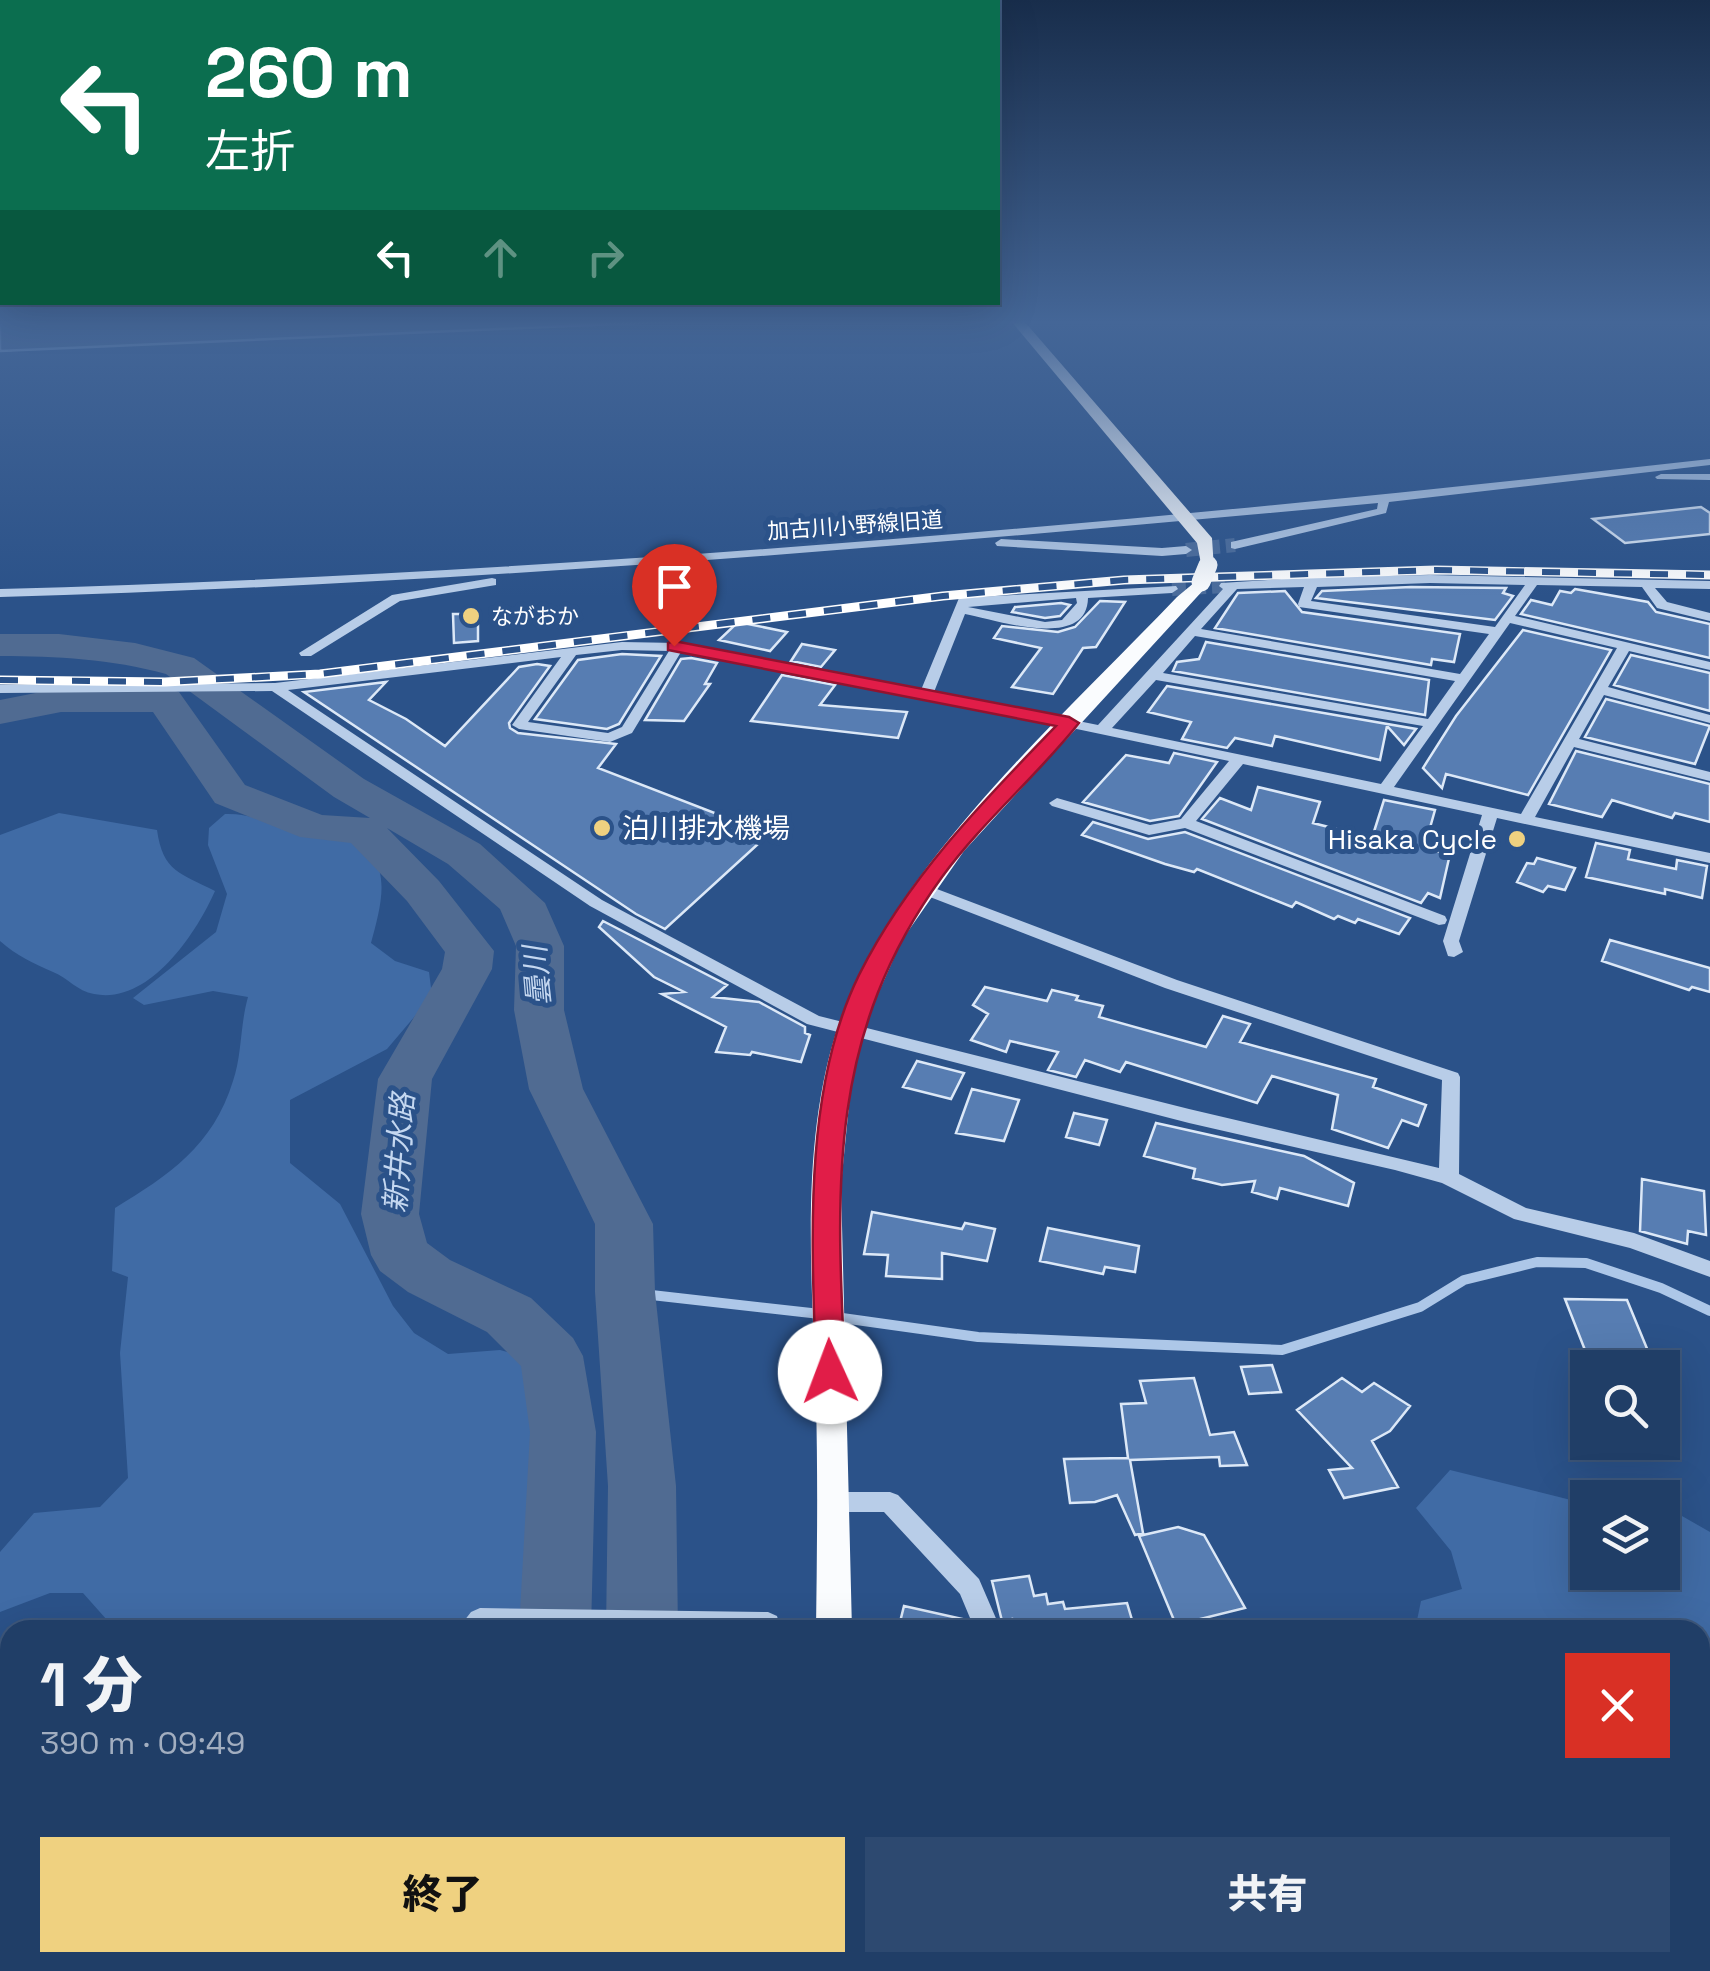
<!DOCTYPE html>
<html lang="ja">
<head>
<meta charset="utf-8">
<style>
  body { margin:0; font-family:"Space Grotesk","Noto Sans JP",sans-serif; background:#2d4970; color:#f1f3f6; height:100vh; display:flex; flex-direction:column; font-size:38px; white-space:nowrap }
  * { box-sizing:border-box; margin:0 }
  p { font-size:32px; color:#a2aec0 }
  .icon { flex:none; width:55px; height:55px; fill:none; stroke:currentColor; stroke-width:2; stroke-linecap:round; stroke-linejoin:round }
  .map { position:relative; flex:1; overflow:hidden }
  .details { position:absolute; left:0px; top:1620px; width:1710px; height:352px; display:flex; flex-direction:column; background:#203e67; border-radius:30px 30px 0 0; box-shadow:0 10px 40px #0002,0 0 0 2px #3d577b }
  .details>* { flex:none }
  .banner { position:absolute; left:0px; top:0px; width:1000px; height:305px; box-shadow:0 10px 40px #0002,0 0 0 2px #3d577b; background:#0b6e4f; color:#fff; overflow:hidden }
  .tools { position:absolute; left:1570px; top:1350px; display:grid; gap:20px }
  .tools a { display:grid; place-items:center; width:110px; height:110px; border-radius:0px; background:#203e67; box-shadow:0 10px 40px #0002,0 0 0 2px #3d577b; font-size:50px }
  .pin { position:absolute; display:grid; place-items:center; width:85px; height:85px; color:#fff; margin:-102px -42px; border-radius:50% 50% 50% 0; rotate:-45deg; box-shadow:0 0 10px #0007 }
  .pin .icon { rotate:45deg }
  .me { position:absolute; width:110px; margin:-55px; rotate:358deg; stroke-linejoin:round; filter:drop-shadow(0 0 8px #0008) }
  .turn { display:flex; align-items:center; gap:35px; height:210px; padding:0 40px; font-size:45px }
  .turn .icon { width:130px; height:130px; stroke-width:2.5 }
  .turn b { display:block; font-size:70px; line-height:85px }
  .lanes { display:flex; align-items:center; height:95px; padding:0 40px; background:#0003; justify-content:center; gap:50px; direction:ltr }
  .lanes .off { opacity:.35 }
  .round { display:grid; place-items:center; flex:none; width:105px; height:105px; border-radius:0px; background:#2d4970 }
  .head { display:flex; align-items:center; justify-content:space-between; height:170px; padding:0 40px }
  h1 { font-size:60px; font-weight:800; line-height:75px }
  .cta { display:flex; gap:20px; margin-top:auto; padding:20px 40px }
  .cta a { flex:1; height:115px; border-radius:0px; background:#efd180; color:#111; font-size:40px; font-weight:800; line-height:115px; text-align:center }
  .cta a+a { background:#2d4970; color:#f1f3f6 }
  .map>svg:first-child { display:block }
</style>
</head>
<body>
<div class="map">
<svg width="1710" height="1971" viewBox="0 0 1710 1971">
  <rect width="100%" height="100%" fill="#2b5289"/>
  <path fill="#406ba5" d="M59 813 157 830C163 872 180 873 215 891 196 934 149 1005 94 994 77 991 68 978 53 972 33 963 17 956 0 941V835Z
    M225 814C261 813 275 830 306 835 317 836 327 833 337 836 397 851 383 898 371 943L395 961 429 972 432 996 387 1049 290 1100V1163L340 1204 393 1306 414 1333 448 1354 500 1350 532 1359 551 1420 545 1478 549 1535 531 1573 520 1613 488 1630H107V1620L83 1593H50L0 1612V1552L34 1513 100 1507 128 1478 120 1353 128 1277 112 1271 115 1208C169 1175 213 1146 233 1081 242 1055 240 1025 248 997L213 991 144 1005 133 998 216 932 227 894 208 845 209 828Z
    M1450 1470 1587 1504 1588 1572H1662L1663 1513 1675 1512 1710 1532V1828L1700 1818V1630H1415L1421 1601 1462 1589 1451 1551 1416 1508Z"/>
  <path fill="#506b92" stroke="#adc7e8" stroke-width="2.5" d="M0 321H682L0 351Z"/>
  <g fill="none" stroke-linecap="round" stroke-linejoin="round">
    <path stroke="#adc7e8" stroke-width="10" d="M625 1292 820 1314
      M835 1317 978 1337 1282 1350 1420 1307 1464 1280 1537 1262 1586 1263 1661 1288 1710 1311"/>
    <path stroke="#adc7e8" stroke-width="14" d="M502 1971 508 1962"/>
    <path fill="#506b92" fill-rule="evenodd" d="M0 634H59L135 643 194 658 364 779 480 844 545 903 564 946V1010L583 1089 653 1224 655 1292 676 1486 678 1630H606L608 1486 595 1292V1224L529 1089 514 1010 516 946 500 909 448 864 387 828 439 881 494 951 492 969 432 1079 419 1214 427 1243 450 1260 531 1298 573 1338 583 1356 596 1432 591 1630H519L530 1432 521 1366 487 1332 408 1292 380 1271 371 1255 361 1214 378 1079 442 969 445 952 407 901 351 843 300 837 215 803 153 712H61L0 724V700L61 688H165L179 692 245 785 322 815 370 818 334 797 166 674C111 659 57 656 0 656Z
      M597 1962H681V1971H597Z"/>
  </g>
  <path fill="#577db2" stroke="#dce8f7" stroke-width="2.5" d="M1701 507 1710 513V534L1625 543 1593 519Z
    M1411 587 1506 588 1503 593 1513 596 1495 620 1316 598 1322 591Z
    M1575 589 1648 602 1656 612 1710 624V658L1521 614 1531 600 1552 605 1560 591 1571 593Z
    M1285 591 1302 612 1460 634 1454 662 1432 659 1431 665 1215 628 1238 593Z
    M1100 601 1125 602 1096 647 1083 648 1053 694 1012 687 1041 648 994 638 1002 626 1058 632 1075 627Z
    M1061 603 1070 605 1060 616 1045 618 1012 612 1015 607Z
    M453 614H478V641L454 643Z
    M738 622 787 632 770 651 719 640Z
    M1523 630 1611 650 1528 795 1446 774 1442 788 1423 768 1456 716Z
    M1206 642 1429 680 1425 715 1173 671 1177 662 1199 659Z
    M802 644 835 650 821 667 791 661Z
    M622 654 661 656 619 724 607 729 535 719 578 660Z
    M1631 655 1710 673V711L1614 685Z
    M691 658 717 663 705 684H710L684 721 645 720 681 659Z
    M537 664 550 666 509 723 510 728 518 733 616 744 598 768 769 834 665 929 636 914 304 692 386 682 369 700 406 719 445 746 519 667Z
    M782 675 835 685 820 705 907 712 898 738 751 721Z
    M1167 686 1416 729 1404 745 1387 726 1380 760 1275 736 1272 746 1235 738 1227 748 1182 739 1191 722 1148 712Z
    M1606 699 1710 726 1695 764 1585 737Z
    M1576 751 1710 784V822L1675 813 1672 818 1612 800 1602 817 1549 804Z
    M1174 753 1217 762 1179 816 1150 821 1083 802 1126 755 1169 763Z
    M1258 787 1320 802 1313 823 1372 838 1384 800 1435 810 1424 849 1450 854 1440 898 1428 893 1421 903 1202 819 1220 798 1251 810Z
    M1093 822 1148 839 1185 832 1410 918 1399 934 1358 919 1355 923 1338 916 1334 919 1296 902 1292 907 1197 869 1194 872 1165 864 1082 835Z
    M1596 843 1630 850 1628 859 1676 869 1677 860 1707 866 1702 898 1665 889V894L1586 877Z
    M1537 858 1575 868 1565 890 1548 886 1543 892 1517 882 1527 863 1534 864Z
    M603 921 727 985 713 997 759 1002 805 1027V1033L810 1035 801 1062 752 1052 750 1055 716 1052 726 1027 662 994 684 992 654 977 599 927Z
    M1610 940 1710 968V992L1692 987 1689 990 1602 961Z
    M985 987 1047 1001 1052 990 1078 996 1076 1000 1103 1006 1099 1017 1206 1047 1223 1016 1250 1024 1240 1042 1376 1079 1373 1087 1426 1105 1418 1126 1402 1120 1388 1148 1332 1129 1338 1095 1272 1076 1257 1103 1126 1062 1120 1072 1085 1060 1076 1077 1048 1070 1058 1052 1010 1041 1006 1052 971 1040 988 1014 973 1005Z
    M917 1061 964 1073 951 1099 903 1087Z
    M972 1089 1019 1100 1004 1141 956 1133Z
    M1074 1113 1107 1120 1099 1145 1066 1137Z
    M1156 1123 1304 1156 1354 1183 1348 1206 1280 1188 1277 1199 1252 1192 1255 1181 1222 1185 1193 1178 1195 1169 1144 1156Z
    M1642 1179 1704 1191 1706 1235 1688 1231 1687 1244 1640 1231Z
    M872 1212 962 1229 965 1223 995 1229 987 1261 942 1253V1279L886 1276 888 1255 864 1254Z
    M1048 1228 1139 1246 1135 1272 1105 1267 1103 1274 1040 1261Z
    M1565 1299 1627 1300 1655 1368H1592Z
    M1272 1365 1281 1392 1249 1394 1241 1367Z
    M1194 1378 1210 1435 1234 1432 1247 1465 1220 1466 1219 1457 1130 1460 1143 1533 1135 1535 1117 1495 1095 1502 1070 1503 1064 1459 1128 1458 1121 1404 1146 1403 1140 1381Z
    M1342 1378 1362 1392 1374 1383 1410 1406 1390 1431 1372 1441 1398 1487 1344 1498 1329 1470 1352 1468 1297 1410Z
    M1178 1527 1204 1535 1245 1608 1176 1625 1139 1536Z
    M1029 1576 1034 1596 1046 1594 1048 1604 1063 1602 1065 1609 1127 1603 1135 1630H1013L1012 1619 1002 1621 992 1581Z
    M904 1606 967 1620 969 1630H898Z"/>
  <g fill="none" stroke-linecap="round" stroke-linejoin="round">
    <path stroke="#4b6c9b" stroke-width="14" stroke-dasharray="14 6" stroke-linecap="butt" d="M1186 550 1235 545
      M1172 589 1225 586"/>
    <path fill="#b8cde8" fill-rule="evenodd" d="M1710 459V465L1389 502 1386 513 1235 549 1231 548V542L1377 509 1378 503C919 546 460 584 0 597V589C572 573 1142 523 1710 459Z
      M1661 474H1710V480L1657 479 1655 477Z
      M1001 539 1162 548 1186 546 1192 550 1186 554 1162 556 997 546 995 543Z
      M1430 575 1710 581V589L1655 588 1667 602 1710 613V621L1657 608 1642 587 1537 585 1515 616 1710 662V670L1629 651 1608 687 1710 715V723L1604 695 1579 739 1710 772V781L1574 747 1535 817 1710 853V863L1497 818 1459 941 1463 952 1454 957 1448 956 1443 941 1482 815 1243 764 1196 821 1445 916 1447 920 1445 924 1439 925 1185 828 1149 835 1052 806 1049 803 1057 798 1150 825 1181 819 1229 761 986 710 681 652 632 733 610 742 519 729 512 725 561 657 288 690 602 900 819 1016 1189 1109 1439 1168 1442 1080 1165 988 917 892 915 889 923 884 929 886 1177 980 1458 1073 1460 1077 1459 1174 1526 1208 1634 1233 1710 1261V1277L1630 1248 1514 1219 1442 1183 1395 1170 1189 1123 807 1024 590 906 272 691 0 693V685L275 683 622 642 678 643 921 690 959 598 1176 586 1178 589 1172 593 1088 598C1087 651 996 620 965 614L934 692 1098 725 1223 589 1219 586 1221 583 1313 577ZM1430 583 1525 585 1495 627 1311 601 1317 587ZM1304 587 1298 604 1299 607 1489 634 1460 674 1201 629 1237 589ZM1076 598 1077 603 1062 620 1045 622 968 607ZM1510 623 1617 648 1521 814 1394 787ZM1195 636 1455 681 1428 719 1163 673ZM622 650 669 651 622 727 608 733 528 722 576 655ZM1156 680 1423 726 1381 784 1112 728Z
      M492 578 496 579V585L400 601 311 656H301L299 653 392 595Z
      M835 1492H890L898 1495 979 1579 1001 1630H975L960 1594 884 1512H835L827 1509 823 1502 827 1495Z
      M480 1608 768 1612 777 1616 781 1630H457L471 1612Z
      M108 1962H143L139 1971H104Z
      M1156 1962H1186L1190 1971H1160Z"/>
    <path fill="#fafcfe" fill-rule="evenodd" d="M1011 321H1024L1212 538 1214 569H1202L1197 543Z
      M1201 577 1207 578V586L964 851 902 940 865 1023 852 1075 841 1185 852 1630H816C817 1554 818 1479 816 1403 812 1261 794 1102 861 971 932 832 1069 710 1177 597Z
      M821 1962H863V1971H821Z"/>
    <g stroke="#fff" stroke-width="9">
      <path id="rail" d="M0 680 165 682 320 674 943 596 1124 580 1436 570 1710 575"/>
    </g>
    <use href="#rail" stroke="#2b5289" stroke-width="6" stroke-dasharray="18" stroke-linecap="butt"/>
    <path stroke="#fafcfe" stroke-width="19" d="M1201 582 1208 565"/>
  </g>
  <linearGradient id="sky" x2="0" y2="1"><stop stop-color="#182d4b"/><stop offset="0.54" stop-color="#446697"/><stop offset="1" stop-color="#446697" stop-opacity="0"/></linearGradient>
  <rect width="1710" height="597" fill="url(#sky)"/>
  <path fill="#e11d48" stroke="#92132f" stroke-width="2.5" d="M674 641 1069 717 1079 723C1036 777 983 821 942 877 827 1035 836 1186 845 1372L841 1380 830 1384 820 1380 816 1372C812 1246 802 1091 859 975 907 879 982 802 1056 726L668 650V643Z"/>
  <g fill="#efd180" stroke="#2b5289" stroke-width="4">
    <circle cx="471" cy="616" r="10"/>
    <circle cx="602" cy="828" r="10"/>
    <circle cx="1517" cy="839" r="10"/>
  </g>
  <g text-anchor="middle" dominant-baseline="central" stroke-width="10" stroke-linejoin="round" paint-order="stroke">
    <g font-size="22" fill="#fff" stroke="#2b5289">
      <text transform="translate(855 525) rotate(-4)">加古川小野線旧道</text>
    </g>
    <g font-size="22" fill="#fff" stroke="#2b5289" text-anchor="start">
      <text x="491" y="616">ながおか</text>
    </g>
    <g font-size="28" fill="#fff" stroke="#2b5289" text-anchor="start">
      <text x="622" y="828">泊川排水機場</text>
      <text x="1497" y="839" text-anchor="end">Hisaka Cycle</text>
    </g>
    <g font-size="30" font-style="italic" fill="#c4d7f0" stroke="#2b5289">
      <text transform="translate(537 976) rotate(-95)">曇川</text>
      <text transform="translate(399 1153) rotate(-86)">新井水路</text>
    </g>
  </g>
</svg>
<div class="tools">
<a><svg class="icon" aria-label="search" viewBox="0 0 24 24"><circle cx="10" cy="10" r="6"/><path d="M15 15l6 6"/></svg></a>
<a><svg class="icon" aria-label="layers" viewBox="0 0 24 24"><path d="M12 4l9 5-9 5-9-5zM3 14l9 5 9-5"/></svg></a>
</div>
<div class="pin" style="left:674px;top:646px;background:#d93025"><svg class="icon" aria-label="arrive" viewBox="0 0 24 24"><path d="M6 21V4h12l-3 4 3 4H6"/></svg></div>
<svg class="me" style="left:830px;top:1372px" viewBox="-20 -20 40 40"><circle r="19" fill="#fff"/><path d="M0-13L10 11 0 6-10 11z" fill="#e11d48"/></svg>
<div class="banner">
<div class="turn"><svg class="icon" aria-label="left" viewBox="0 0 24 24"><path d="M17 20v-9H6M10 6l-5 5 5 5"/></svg><div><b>260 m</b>左折</div></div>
<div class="lanes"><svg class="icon" aria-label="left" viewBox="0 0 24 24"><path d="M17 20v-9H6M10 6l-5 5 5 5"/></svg><svg class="icon off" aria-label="ahead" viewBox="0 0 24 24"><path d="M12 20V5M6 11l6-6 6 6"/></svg><svg class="icon off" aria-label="right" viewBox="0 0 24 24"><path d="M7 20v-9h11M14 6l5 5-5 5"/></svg></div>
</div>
<section class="details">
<div class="head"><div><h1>1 分</h1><p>390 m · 09:49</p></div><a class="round" style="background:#d93025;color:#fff"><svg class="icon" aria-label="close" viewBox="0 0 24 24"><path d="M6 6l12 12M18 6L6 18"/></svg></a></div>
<div class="cta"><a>終了</a><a>共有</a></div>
</section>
</div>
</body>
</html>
